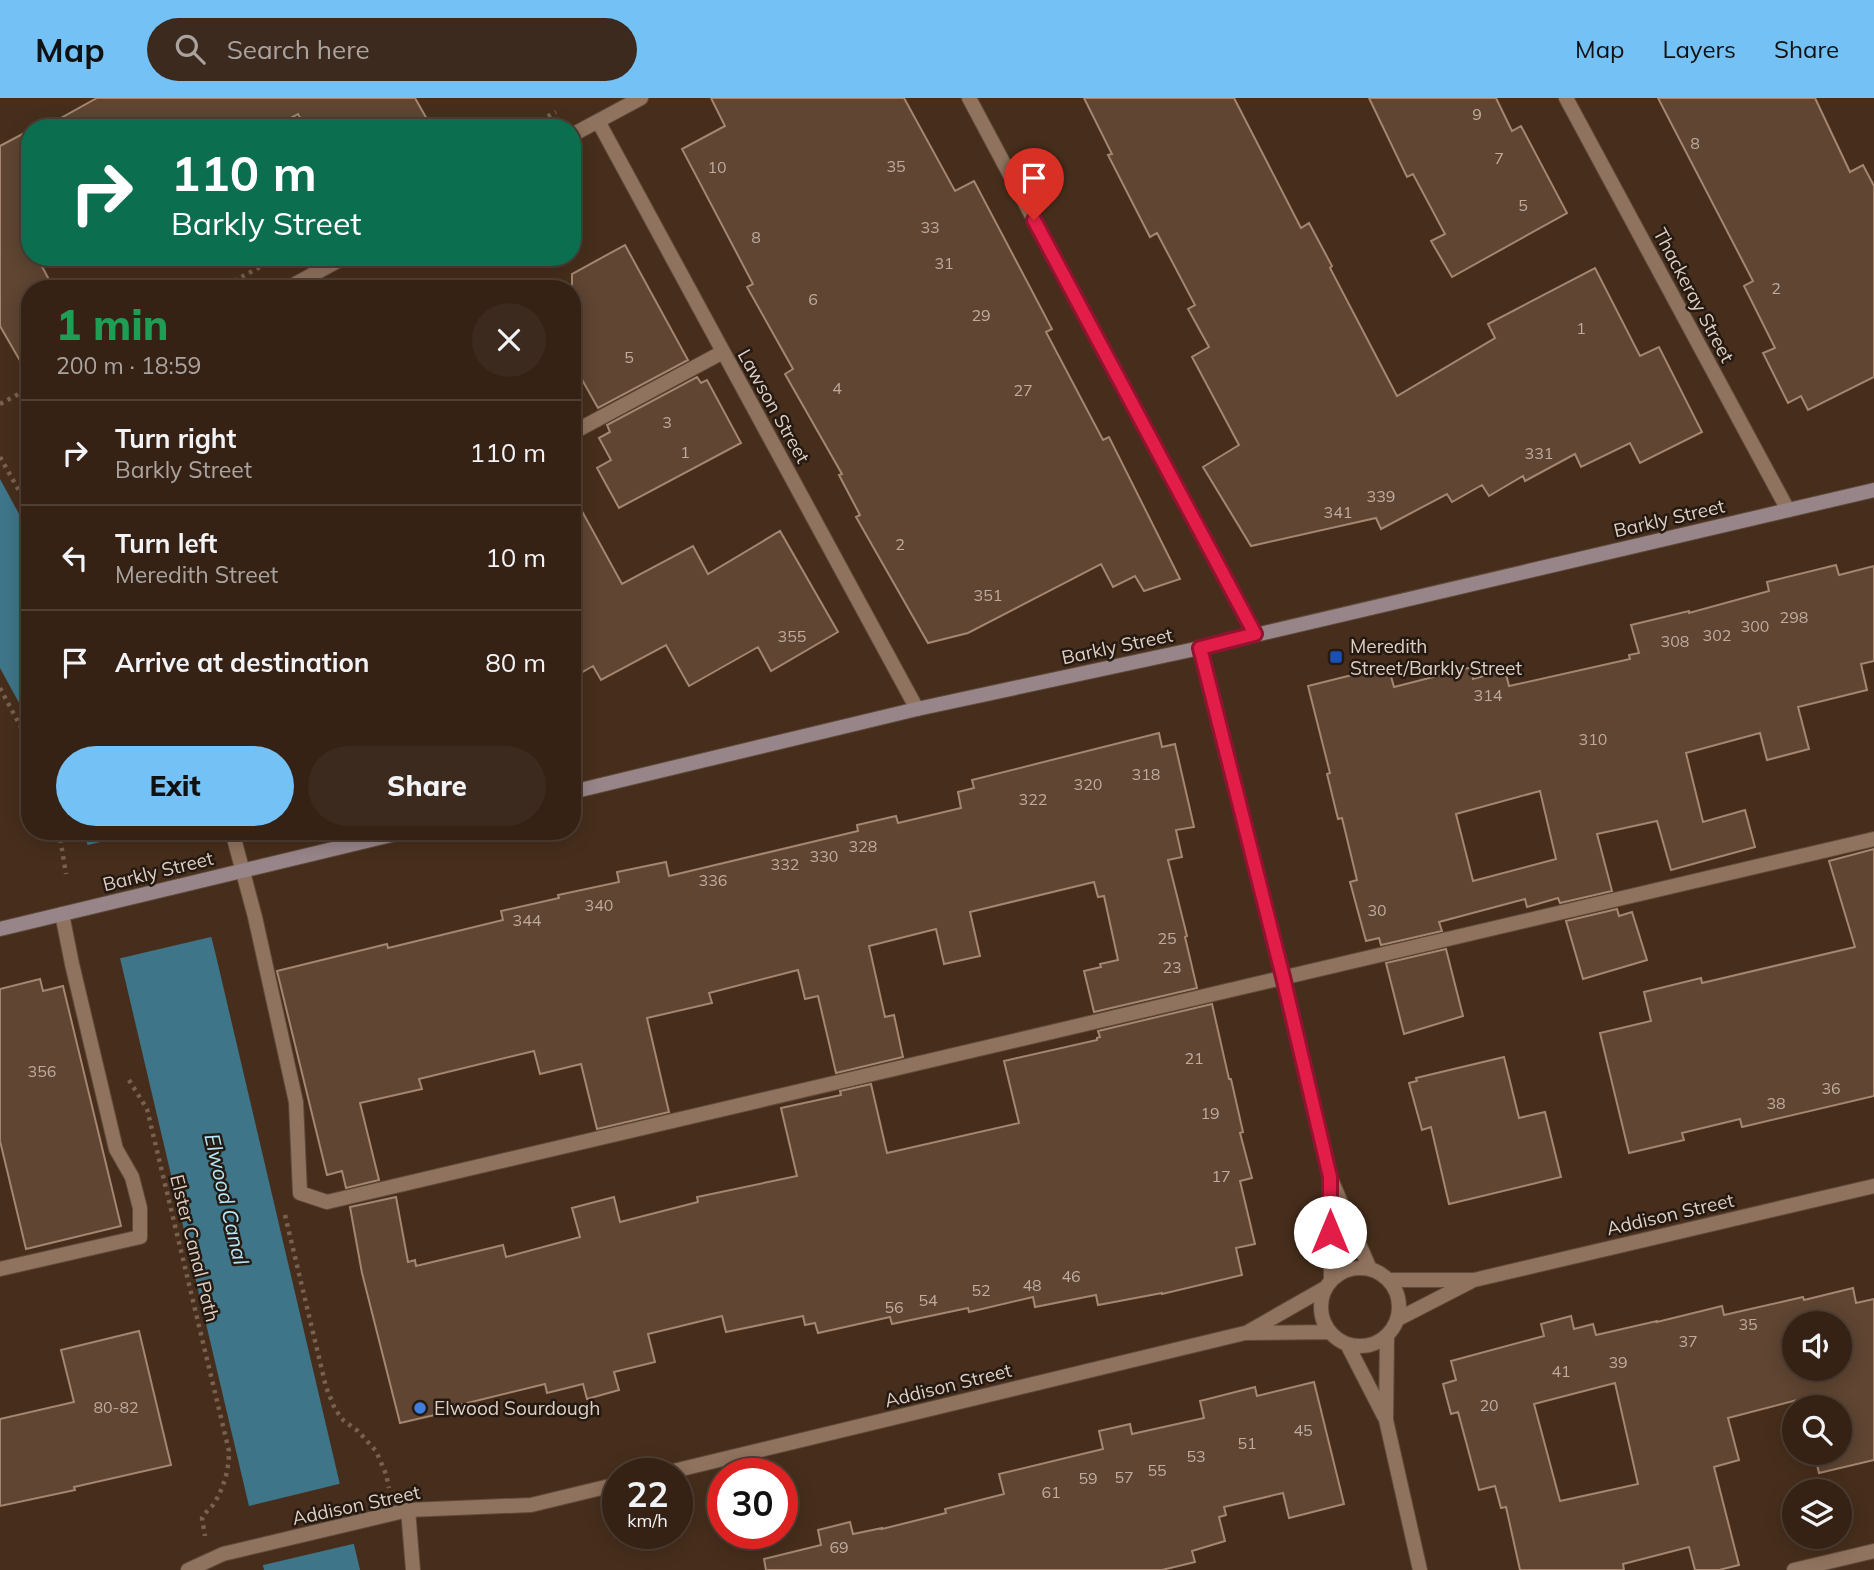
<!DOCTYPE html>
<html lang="en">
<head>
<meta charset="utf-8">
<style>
  body { margin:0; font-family:Mulish,sans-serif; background:#3d2a1e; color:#f1f3f6; height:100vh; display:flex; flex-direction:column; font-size:26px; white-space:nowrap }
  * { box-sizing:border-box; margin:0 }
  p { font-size:23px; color:#aaa4a0 }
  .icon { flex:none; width:38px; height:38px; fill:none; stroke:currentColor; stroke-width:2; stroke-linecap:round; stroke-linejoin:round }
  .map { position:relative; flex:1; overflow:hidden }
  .panel { position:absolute; left:21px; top:182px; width:560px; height:560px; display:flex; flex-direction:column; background:#352215; border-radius:28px; box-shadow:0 4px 18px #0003,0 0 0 2px #4f3f34 }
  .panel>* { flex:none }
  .hud { position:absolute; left:21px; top:21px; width:560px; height:147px; border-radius:28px; box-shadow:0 4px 18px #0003,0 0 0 2px #4f3f34; background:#0b6e4f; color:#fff; overflow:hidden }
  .controls { position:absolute; left:1782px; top:1213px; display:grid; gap:14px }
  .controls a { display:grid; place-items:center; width:70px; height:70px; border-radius:50%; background:#352215; box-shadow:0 4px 18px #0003,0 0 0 2px #4f3f34; font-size:35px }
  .speed { position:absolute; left:602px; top:1360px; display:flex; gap:14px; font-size:35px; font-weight:700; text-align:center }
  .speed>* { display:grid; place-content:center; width:91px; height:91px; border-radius:50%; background:#352215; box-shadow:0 4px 18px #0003,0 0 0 2px #4f3f34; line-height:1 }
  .speed small { font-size:18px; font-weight:400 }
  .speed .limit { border:10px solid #d22; background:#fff; color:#111 }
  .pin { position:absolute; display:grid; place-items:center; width:60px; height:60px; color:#fff; margin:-72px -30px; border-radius:50% 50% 50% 0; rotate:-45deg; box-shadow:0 0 7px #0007 }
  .pin .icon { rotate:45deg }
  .me { position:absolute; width:77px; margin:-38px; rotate:0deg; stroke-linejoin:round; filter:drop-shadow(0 0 5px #0008) }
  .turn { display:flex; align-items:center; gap:24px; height:147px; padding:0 35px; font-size:32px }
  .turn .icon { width:91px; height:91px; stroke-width:2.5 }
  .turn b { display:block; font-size:49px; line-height:60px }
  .round { display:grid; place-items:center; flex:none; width:74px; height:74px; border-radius:37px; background:#3d2a1e }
  .headline { display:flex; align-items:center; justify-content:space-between; height:119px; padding:0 35px }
  h1 { font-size:42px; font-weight:800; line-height:52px; color:#1e9e55 }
  .button { display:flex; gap:14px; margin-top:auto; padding:14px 35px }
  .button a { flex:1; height:80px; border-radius:42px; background:#73c1f5; color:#111; font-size:28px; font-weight:800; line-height:80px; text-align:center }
  .button a+a { background:#3d2a1e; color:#f1f3f6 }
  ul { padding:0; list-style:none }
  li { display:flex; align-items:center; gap:21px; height:105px; padding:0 35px; border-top:2px solid #4f3f34 }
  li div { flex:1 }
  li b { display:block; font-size:26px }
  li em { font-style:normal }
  header { display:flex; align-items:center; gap:42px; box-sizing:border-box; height:98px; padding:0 35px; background:#73c1f5; color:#111 }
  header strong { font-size:33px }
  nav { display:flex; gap:38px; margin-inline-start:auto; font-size:24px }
  .search { width:490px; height:63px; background:#3d2a1e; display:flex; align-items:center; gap:18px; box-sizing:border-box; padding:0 24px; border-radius:38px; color:#aaa4a0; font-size:26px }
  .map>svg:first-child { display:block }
</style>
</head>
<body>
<header>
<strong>Map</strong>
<div class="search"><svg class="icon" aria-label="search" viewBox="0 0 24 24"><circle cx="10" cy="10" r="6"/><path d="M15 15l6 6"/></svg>Search here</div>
<nav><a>Map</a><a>Layers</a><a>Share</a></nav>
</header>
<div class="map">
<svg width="1874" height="1472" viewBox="0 0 1874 1472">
  <rect width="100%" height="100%" fill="#472e1c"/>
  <path fill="#3e7588" d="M0 381 30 436V625L0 570Z
    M82 733H185L217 862 360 1472H264L120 860 87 745Z"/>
  <path fill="#472e1c" d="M146 733H188L215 838 117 861 84 748Z
    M343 1385 357 1445 259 1468 245 1409Z"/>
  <path fill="#5f4532" stroke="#a48671" stroke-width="2" fill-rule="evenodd" d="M97 0H415L432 30H306L298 16 272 30H43Z
    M711 0H904L955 93 974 83 1052 231 1046 234 1103 342 1109 339 1180 481 1144 493 1135 478 1113 489 1101 466 968 535 928 545 856 419 860 417 839 377 842 376 785 276 793 271 747 189 753 186 682 51 725 28Z
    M1084 0H1234L1301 130 1309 125 1332 168 1330 170 1397 298 1495 240 1488 226 1595 170 1640 258 1659 249 1702 334 1640 365 1630 345 1581 369 1575 356 1525 383 1523 378 1489 398 1482 387 1452 404 1447 396 1381 431 1376 420 1251 448 1203 369 1239 347 1192 259 1209 249 1188 211 1195 207 1157 135 1150 139 1108 57 1112 56Z
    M1369 0H1496L1512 33 1521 28 1567 115 1452 179 1431 143 1445 136 1413 76 1407 79Z
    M1658 0H1815L1850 74 1863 67 1874 88V279L1808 312 1801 298 1788 305 1763 255 1775 250 1744 188 1753 183Z
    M30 32V159H37L54 191H30V280L0 228V48Z
    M625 147 688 262 598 310 572 264V176Z
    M697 279 701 285 707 282 741 345 619 410 597 370 611 362 599 340 610 334 607 327Z
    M572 395 622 486 693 448 708 476 780 433 838 534 771 573 758 549 689 588 666 547 601 582 593 568 572 580Z
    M1836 467 1839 477 1874 468V563L1861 566 1867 592 1798 609 1809 651 1767 662 1760 635 1686 655 1703 724 1745 712 1755 749 1671 772 1657 723 1597 736 1612 793 1560 805 1558 800 1527 809 1525 801 1439 824 1442 833 1381 847 1379 840 1366 843 1350 784 1357 782 1342 720 1338 721 1327 676 1330 675 1308 588 1388 568 1394 589 1472 569 1473 581 1505 572 1509 588 1630 561 1629 557 1639 555 1631 527 1689 513V515L1769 493 1767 484ZM1540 693 1556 761 1473 783 1456 716Z
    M1159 635 1162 649 1175 646 1194 729 1176 732 1182 759 1168 762 1187 838 1185 839 1197 890 1094 914 1084 873 1101 869 1100 866 1118 862 1104 798 1098 799 1094 784 970 814 980 858 944 866 936 831 869 848 885 919 894 917 903 959 836 975 818 898 805 901 798 872 709 895 712 905 647 920 669 1014 597 1031 581 966 540 976 534 953 419 981 422 991 360 1005 379 1082 346 1090 342 1073 327 1077 277 873 387 846 388 850 503 822 501 813 559 800 558 797 619 784 617 774 666 764 669 778 858 733 857 727 896 718 898 725 961 710 958 694 974 690 972 682Z
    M1874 751V998L1742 1029 1740 1021 1682 1035 1684 1042 1629 1055 1600 935 1651 923 1644 894 1701 880 1702 885 1855 849 1829 763Z
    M1617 811 1619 818 1632 814 1647 862 1583 881 1566 823Z
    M1446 851 1463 918 1404 936 1386 865Z
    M40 881 43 893 63 888 121 1128 26 1151 0 1043V891Z
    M1212 906 1229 981H1231L1243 1034 1240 1035 1252 1080 1240 1083 1255 1146 1236 1150 1242 1177 1162 1196V1195L1098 1207 1096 1197 1035 1209 1033 1199 969 1214 968 1210 892 1226 890 1219 818 1235 815 1225 805 1227 803 1218 726 1234 722 1218 648 1236 655 1264 614 1274 619 1292 587 1301 583 1286 547 1295 545 1286 451 1309 452 1313 400 1325 362 1175 350 1109 396 1099 408 1164 415 1162 416 1168 503 1147 506 1159 580 1139 572 1110 614 1099 620 1124 698 1104 697 1099 797 1078 781 1010 841 997 840 993 871 986 887 1055 1019 1025 1004 963 1097 942V940L1100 939 1098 933Z
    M1504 959 1519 1020 1545 1014 1561 1079 1449 1106 1431 1029 1422 1032 1409 985 1417 983 1416 980Z
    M1853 1190 1856 1205 1874 1201V1362L1819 1375 1814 1354H1839V1309H1803L1801 1301 1728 1320 1739 1362 1714 1369 1739 1467 1719 1472H1695L1689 1449 1623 1466 1624 1472H1520L1506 1409 1501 1410 1495 1388 1479 1392 1458 1314 1451 1316 1443 1286 1456 1282 1451 1263 1544 1238 1541 1226 1571 1218 1574 1231 1593 1226 1596 1237 1657 1223V1224L1722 1208 1724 1217 1803 1199 1804 1202ZM1794 1225H1839V1270H1794ZM1615 1285 1638 1386 1560 1403 1534 1306Z
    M139 1233 171 1367 74 1389 75 1392 0 1408V1321L74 1304 61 1252Z
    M1314 1284 1344 1406 1289 1420 1283 1395 1224 1409 1226 1417 1219 1419 1225 1443 1192 1453 1195 1464 1162 1472H766L764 1461 821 1447 818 1432 850 1424 853 1436 882 1430V1431L946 1415 945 1411 1004 1396 999 1376 1103 1351 1099 1333 1130 1326 1132 1336 1204 1320 1200 1303 1255 1289 1257 1298Z"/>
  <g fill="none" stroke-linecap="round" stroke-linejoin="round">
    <g stroke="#5f4a39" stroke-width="16">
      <path id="service" d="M572 335 723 254
        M232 733 255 819 296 1004 300 1095 327 1104 1874 741
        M0 1171 140 1139V1110L132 1079 116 1051 72 866 62 816
        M408 1412 413 1472
        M1794 1472 1874 1453"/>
    </g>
    <g stroke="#5f4a39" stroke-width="16">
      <path id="minor" d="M969 0 1255 536
        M1566 0 1788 412
        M598 23 917 611
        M572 37 641 0
        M286 191 345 159
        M1200 550 1283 879 1330 1079 1370 1171
        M1330 1084 1331 1183
        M1321 1209a39 39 0 1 1 78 0a39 39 0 1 1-78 0Z
        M1389 1182H1474L1874 1088
        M1398 1221 1470 1184
        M1246 1235 1325 1190
        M1387 1238 1386 1322 1420 1472
        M1347 1246 1384 1318
        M661 1376 1245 1235 1330 1234
        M188 1472 223 1456 408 1412 531 1407 618 1386"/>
    </g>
    <g stroke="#5f4a39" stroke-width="16">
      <path id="secondary" d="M572 694 917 611 1200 550 1874 392
        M0 831 408 733"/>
    </g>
    <path stroke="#776151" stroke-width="4.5" stroke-dasharray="3.5 5" stroke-linecap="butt" d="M525 30 556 14
      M219 191 279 159
      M0 306 30 290
      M0 359 30 412
      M0 590 30 646
      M59 733 66 776
      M129 982 147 1011 229 1353C229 1372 224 1390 213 1407 209 1411 205 1415 202 1420L205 1438
      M285 1117 326 1289 335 1311 344 1323 358 1333 376 1353 386 1376 389 1390"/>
    <use href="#service" stroke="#90735e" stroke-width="14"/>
    <use href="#minor" stroke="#90735e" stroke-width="14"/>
    <use href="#secondary" stroke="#98858a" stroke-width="14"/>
  </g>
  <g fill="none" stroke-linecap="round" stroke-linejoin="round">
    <g stroke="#92132f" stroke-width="18">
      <path id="route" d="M1034 122 1255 536 1200 550 1283 879 1330 1079V1134"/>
    </g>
    <use href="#route" stroke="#e11d48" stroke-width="12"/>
  </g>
  <rect fill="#1a4fb4" stroke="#251a11" stroke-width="2.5" x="1329" y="552" width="14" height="14" rx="3.5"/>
  <circle fill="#3f7fe0" stroke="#251a11" stroke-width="2.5" cx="420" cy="1310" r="7"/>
  <g text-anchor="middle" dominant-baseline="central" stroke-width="5" stroke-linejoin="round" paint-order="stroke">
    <g font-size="16" fill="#bfac9f">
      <text x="1477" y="16">9</text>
      <text x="1695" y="45">8</text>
      <text x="1499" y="60">7</text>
      <text x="896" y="68">35</text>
      <text x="717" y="69">10</text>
      <text x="1523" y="107">5</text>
      <text x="930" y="129">33</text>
      <text x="756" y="139">8</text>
      <text x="944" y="165">31</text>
      <text x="1776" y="190">2</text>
      <text x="813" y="201">6</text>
      <text x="981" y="217">29</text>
      <text x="1581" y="230">1</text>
      <text x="629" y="259">5</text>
      <text x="837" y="290">4</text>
      <text x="1023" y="292">27</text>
      <text x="667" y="324">3</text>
      <text x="685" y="354">1</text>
      <text x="1539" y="355">331</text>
      <text x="1381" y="398">339</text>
      <text x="1338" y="414">341</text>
      <text x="900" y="446">2</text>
      <text x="988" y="497">351</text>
      <text x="1794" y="519">298</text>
      <text x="1755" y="528">300</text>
      <text x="1717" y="537">302</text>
      <text x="792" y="538">355</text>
      <text x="1675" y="543">308</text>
      <text x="1488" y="597">314</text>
      <text x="1593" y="641">310</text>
      <text x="1146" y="676">318</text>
      <text x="1088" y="686">320</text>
      <text x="1033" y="701">322</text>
      <text x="863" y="748">328</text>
      <text x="824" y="758">330</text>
      <text x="785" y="766">332</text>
      <text x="713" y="782">336</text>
      <text x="599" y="807">340</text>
      <text x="1377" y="812">30</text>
      <text x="527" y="822">344</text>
      <text x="1167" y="840">25</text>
      <text x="1172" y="869">23</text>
      <text x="1194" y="960">21</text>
      <text x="42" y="973">356</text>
      <text x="1831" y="990">36</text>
      <text x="1776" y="1005">38</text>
      <text x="1210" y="1015">19</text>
      <text x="1221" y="1078">17</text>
      <text x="1071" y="1178">46</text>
      <text x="1032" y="1187">48</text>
      <text x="981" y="1192">52</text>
      <text x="928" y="1202">54</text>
      <text x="894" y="1209">56</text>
      <text x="1748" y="1226">35</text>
      <text x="1688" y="1243">37</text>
      <text x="1618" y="1264">39</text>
      <text x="1561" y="1273">41</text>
      <text x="1489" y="1307">20</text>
      <text x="116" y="1309">80-82</text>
      <text x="1303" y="1332">45</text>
      <text x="1247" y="1345">51</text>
      <text x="1196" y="1358">53</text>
      <text x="1157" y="1372">55</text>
      <text x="1124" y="1379">57</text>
      <text x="1088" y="1380">59</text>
      <text x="1051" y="1394">61</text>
      <text x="839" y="1449">69</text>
    </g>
    <g font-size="19" fill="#dfcec3" stroke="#251a11">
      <text transform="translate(1694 197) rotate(62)">Thackeray Street</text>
      <text transform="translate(774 308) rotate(61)">Lawson Street</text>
      <text transform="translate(1669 420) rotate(-13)">Barkly Street</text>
      <text transform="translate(1117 548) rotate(-12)">Barkly Street</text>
      <text transform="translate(158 773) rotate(-14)">Barkly Street</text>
      <text transform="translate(1670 1116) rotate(-13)">Addison Street</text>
      <text transform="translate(195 1150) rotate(76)">Elster Canal Path</text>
      <text transform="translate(948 1287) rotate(-14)">Addison Street</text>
      <text transform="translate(356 1407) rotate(-12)">Addison Street</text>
    </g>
    <g font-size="19" fill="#dfcec3" stroke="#251a11" text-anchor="start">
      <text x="1350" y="548">Meredith<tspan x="1350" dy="22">Street/Barkly Street</tspan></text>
      <text x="434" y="1310">Elwood Sourdough</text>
    </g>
    <g font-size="21" font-style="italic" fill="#b5e6f9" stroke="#251a11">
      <text transform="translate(227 1101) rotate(77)">Elwood Canal</text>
    </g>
  </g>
</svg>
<div class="controls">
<a><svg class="icon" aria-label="sound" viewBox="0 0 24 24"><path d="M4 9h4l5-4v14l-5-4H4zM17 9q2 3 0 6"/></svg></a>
<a><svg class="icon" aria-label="search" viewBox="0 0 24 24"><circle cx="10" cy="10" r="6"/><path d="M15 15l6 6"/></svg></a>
<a><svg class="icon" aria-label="layers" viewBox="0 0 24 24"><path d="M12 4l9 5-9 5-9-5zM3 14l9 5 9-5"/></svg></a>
</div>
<div class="speed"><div>22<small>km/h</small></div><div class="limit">30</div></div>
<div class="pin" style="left:1034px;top:122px;background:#d93025"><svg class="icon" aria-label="arrive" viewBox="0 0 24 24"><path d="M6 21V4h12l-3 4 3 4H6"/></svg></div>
<svg class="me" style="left:1330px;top:1134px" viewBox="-20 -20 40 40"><circle r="19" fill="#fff"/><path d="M0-13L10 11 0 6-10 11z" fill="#e11d48"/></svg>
<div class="hud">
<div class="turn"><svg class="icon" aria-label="right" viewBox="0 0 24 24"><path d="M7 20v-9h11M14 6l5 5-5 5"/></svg><div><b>110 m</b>Barkly Street</div></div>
</div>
<section class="panel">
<div class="headline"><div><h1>1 min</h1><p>200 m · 18:59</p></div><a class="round"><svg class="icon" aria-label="close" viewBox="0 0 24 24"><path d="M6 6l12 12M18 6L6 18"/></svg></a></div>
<ul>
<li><svg class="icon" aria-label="right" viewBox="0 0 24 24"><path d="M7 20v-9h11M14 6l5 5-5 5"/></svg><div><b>Turn right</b><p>Barkly Street</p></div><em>110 m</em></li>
<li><svg class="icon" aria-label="left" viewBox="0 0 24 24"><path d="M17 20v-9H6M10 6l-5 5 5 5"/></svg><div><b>Turn left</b><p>Meredith Street</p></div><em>10 m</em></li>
<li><svg class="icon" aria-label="arrive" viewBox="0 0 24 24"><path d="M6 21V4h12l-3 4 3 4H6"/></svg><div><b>Arrive at destination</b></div><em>80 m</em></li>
</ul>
<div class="button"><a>Exit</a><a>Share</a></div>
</section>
</div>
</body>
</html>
